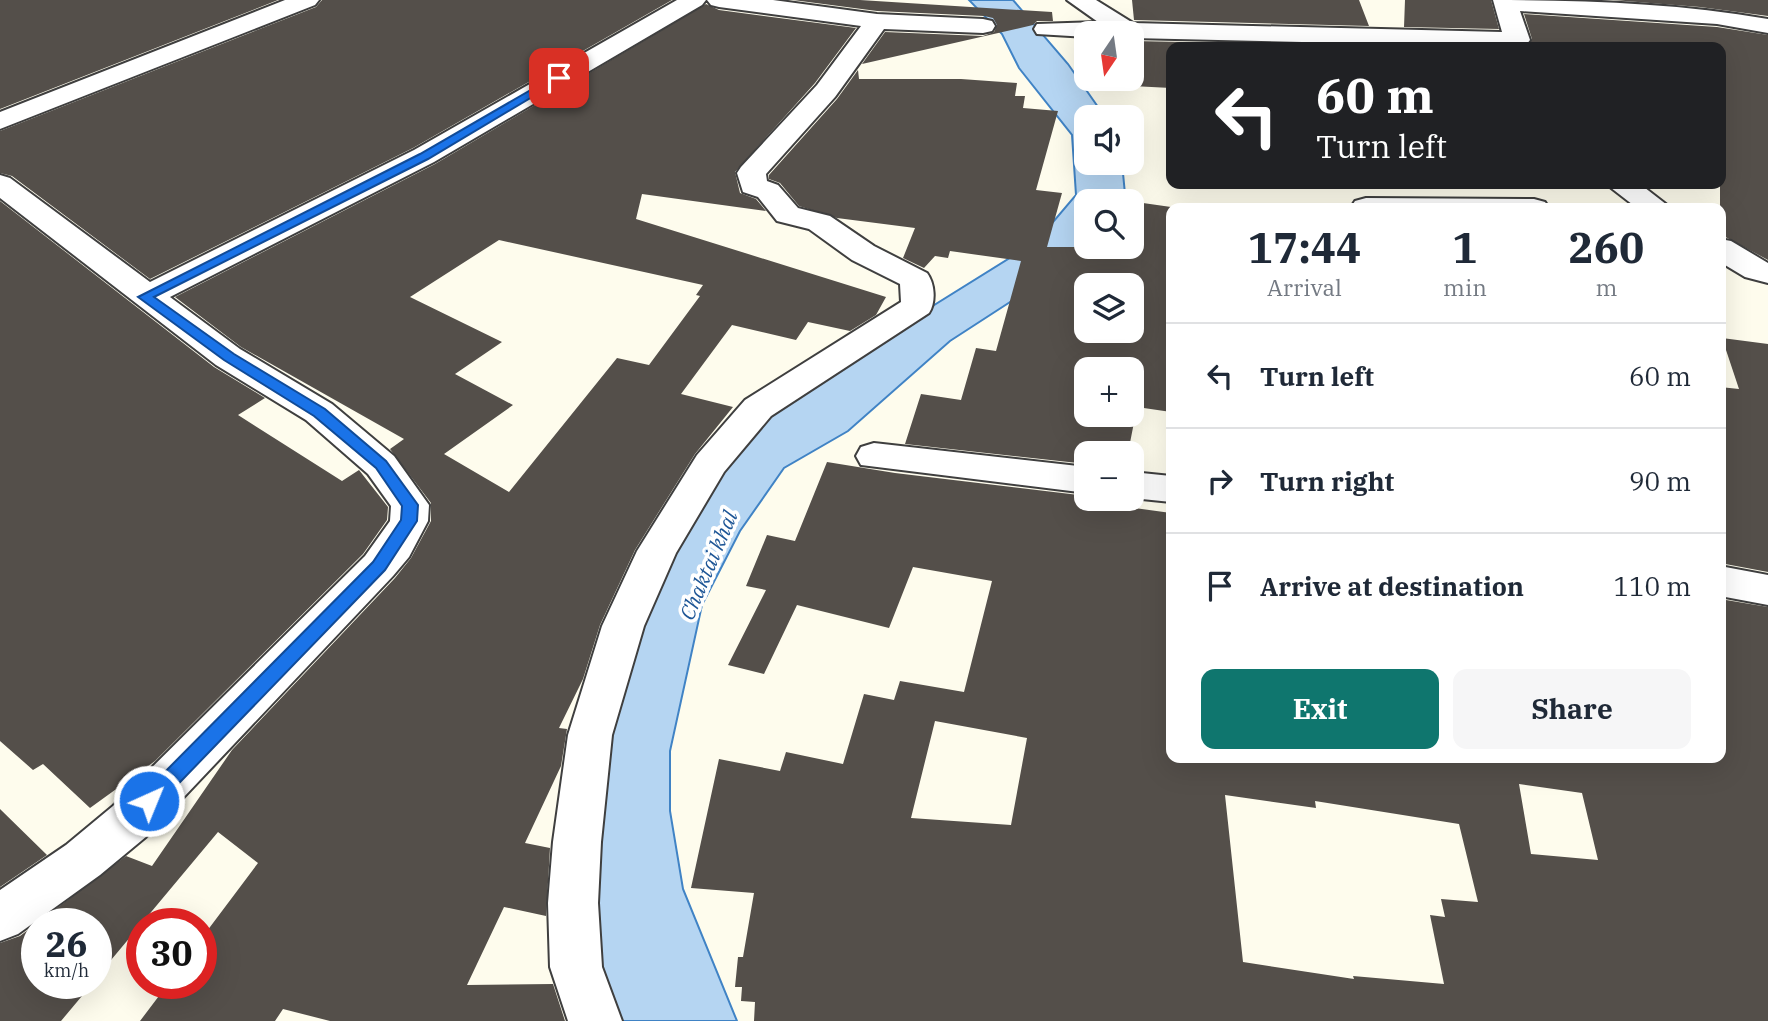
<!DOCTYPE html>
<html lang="en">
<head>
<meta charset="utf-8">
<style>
  body { margin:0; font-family:"IBM Plex Serif",serif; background:#f6f6f7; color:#1f2937; height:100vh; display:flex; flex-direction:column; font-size:26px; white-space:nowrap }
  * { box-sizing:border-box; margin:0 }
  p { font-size:23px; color:#747a83 }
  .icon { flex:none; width:38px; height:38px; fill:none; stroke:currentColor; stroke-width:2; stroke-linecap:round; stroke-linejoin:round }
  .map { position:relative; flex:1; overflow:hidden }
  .sheet { position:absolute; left:1166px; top:203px; width:560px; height:560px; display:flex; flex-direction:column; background:#fff; border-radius:14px; box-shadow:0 7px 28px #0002 }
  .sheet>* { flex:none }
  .top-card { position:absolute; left:1166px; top:42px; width:560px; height:147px; border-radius:14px; box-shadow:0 7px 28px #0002; background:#202124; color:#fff; overflow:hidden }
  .needle { width:46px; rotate:193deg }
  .buttons { position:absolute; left:1074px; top:21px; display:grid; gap:14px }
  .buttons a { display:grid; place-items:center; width:70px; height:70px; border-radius:14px; background:#fff; box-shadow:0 7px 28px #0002; font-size:35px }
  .speed { position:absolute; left:21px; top:908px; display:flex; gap:14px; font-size:35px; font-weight:700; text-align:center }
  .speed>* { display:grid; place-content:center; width:91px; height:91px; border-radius:50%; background:#fff; box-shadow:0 7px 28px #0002; line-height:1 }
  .speed small { font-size:18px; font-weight:400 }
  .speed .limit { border:10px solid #d22; background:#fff; color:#111 }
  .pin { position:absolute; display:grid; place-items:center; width:60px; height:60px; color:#fff; margin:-30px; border-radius:14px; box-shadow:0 4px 10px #0006 }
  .me { position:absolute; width:77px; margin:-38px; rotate:44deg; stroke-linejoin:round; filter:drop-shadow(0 0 5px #0008) }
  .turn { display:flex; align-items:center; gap:24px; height:147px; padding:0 35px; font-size:32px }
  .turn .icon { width:91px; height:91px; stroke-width:2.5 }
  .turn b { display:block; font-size:49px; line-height:60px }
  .eta { display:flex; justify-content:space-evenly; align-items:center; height:119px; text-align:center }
  .eta b { font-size:42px; font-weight:700; line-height:49px }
  .button { display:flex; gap:14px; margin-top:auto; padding:14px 35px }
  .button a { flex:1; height:80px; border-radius:14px; background:#0f766e; color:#fff; font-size:28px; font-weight:700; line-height:80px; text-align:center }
  .button a+a { background:#f6f6f7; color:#1f2937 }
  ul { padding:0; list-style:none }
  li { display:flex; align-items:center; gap:21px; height:105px; padding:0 35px; border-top:2px solid #e0e1e3 }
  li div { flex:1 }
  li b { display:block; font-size:26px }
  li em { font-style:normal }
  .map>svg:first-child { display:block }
</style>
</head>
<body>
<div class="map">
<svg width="1768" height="1021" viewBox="0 0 1768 1021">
  <rect width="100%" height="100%" fill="#fefced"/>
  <path fill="#b5d5f2" stroke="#4083c5" stroke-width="2" d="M969 0H1013L1068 64 1105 117H1087V163H1122L1125 194 1120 201H1087V247H1095L950 341 848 431 784 468 740 531 702 605 670 751V811L683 889 737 1021H612L592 970 593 771 663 558 726 452 787 402 870 345 1037 241 1076 195 1072 135 1019 68 1002 34Z"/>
  <path fill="#544f4a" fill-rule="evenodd" d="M0 0H278L0 109Z
    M322 0H672L413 148 150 279 12 176 0 173V131L316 7Z
    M793 0H860L1052 12 1053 21H1037L1033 25 862 64 885 32 983 36 994 32 997 25 993 18 984 16 877 11Z
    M1132 0H1359L1369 26 1134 20Z
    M1405 0H1491L1499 29 1404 27Z
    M1613 0H1768V16L1700 7Z
    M706 4 719 10 856 28 815 83 735 172 740 193 756 199 766 211 642 194 636 219 886 297 876 315 850 331 808 322 796 340 732 325 681 394 733 407 695 454 635 550 600 625 583 679 559 728 567 729 561 766 525 843 550 848 546 916 504 907 467 985 553 984 565 1021H330L283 1009 275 1021H140L168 984H201V939L258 863 218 832 96 978V924H37V984H92L61 1021H0V943L20 936 126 856 152 866 232 750 395 578 411 558 431 521V503L390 449 404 439 241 347 175 297 435 164ZM499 240 703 285 696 295 700 296 649 365 617 358 509 492 444 454 513 405 455 374 502 342 410 297Z
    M1524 14 1717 27 1768 35V260L1720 234V47H1527L1532 39Z
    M1132 41 1377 46V47H1171V88L1132 86Z
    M858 70 859 79H961L1017 83 1015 96H1025L1023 108 1058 111 1036 190 1062 193 1047 247H1132V217L1136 202 1171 207V412L1137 407 1128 453H1087V464L905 444 921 394 961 400 976 348 996 351 1021 261 950 251 948 258 935 256 924 268 903 258 915 228 837 218 799 206 780 183 769 179V175L837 99ZM1087 285H1132V331H1087ZM1087 369H1132V415H1087Z
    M0 201 214 367 265 398 238 415 342 481 359 470 388 507 387 520 363 554 155 761 90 808 43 764 33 770 0 741Z
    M1722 338 1768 344V572L1720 563V387L1739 389Z
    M827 462 895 473 1087 496V499H1121L1120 506 1171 513V758H1720V599L1768 607V1021H754L755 1002 741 1001 742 987H735L738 957H743L754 893 691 888 719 759 780 771 786 752 843 764 864 694 894 700 900 681 964 692 992 581 913 567 889 628 797 605 764 674 728 665 766 590 746 586 767 535 795 541ZM935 721 1027 738 1011 825 911 818ZM1519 784 1582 793 1598 860 1531 854ZM1225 795 1316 808 1315 801 1459 824 1478 902 1441 899 1445 917 1430 915 1444 984 1353 976 1354 979 1243 962Z
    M0 809 47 855 0 887Z"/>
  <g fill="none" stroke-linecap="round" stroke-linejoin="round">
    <g stroke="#3f3f3f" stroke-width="4">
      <path id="street" d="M285 0H319L315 5 0 129V112Z
        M677 0H706L702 5 434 162 170 297 240 349 332 404 394 456 429 505 428 521 409 557 393 576 147 836 100 875 18 934 0 941V890L66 845 113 806 365 556 390 521 391 506 368 474 306 420 216 365 0 198V175L10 178 150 282 414 150Z
        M707 0H773L877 14 983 19 992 21 995 26 992 31 983 33 884 29 835 97 766 174 767 181 778 185 798 208 830 216 874 246 927 273C935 284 936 302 929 313L771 416 724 472 676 553 644 626 612 735 601 842 598 903 602 967 622 1021H568L550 967 548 903 553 842 568 735 602 626 637 551 697 455 745 400 901 302 900 284 852 260 809 229 777 221 758 197 743 192 737 173 741 167 817 85 861 26 719 7 711 5Z
        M1067 0H1096L1133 23 1502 32 1493 0C1585 0 1677 3 1768 19V33L1717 24 1520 11 1530 40 1526 45 1518 47 1132 38V33H1087V37L1037 34 1034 29 1037 24 1098 22Z
        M1606 184H1640L1671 208H1637Z
        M1366 198 1534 199 1545 202 1549 208 1351 207 1355 201Z
        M1720 239 1731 241 1768 263V283L1745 277 1720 262Z
        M874 443 1087 467V493L861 465 856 456 861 447Z
        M1132 472 1171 476V502L1132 498Z
        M1720 566 1768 575V605L1720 596Z"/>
    </g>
    <use href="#street" fill="#fff" fill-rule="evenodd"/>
  </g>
  <path fill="#1a73e8" stroke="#114b97" stroke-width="2" d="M555 76 564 78 428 159 154 297 234 354 325 409 386 461 418 505 417 521 385 570 156 807H142L139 801 142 795 373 562 401 520 402 506 376 468 314 416 224 360 138 297 420 154Z"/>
  <g text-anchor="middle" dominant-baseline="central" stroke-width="7" stroke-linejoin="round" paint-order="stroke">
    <g font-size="21" font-style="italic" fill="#1e5696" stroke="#fff">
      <text transform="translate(708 565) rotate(-67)">Chaktai khal</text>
    </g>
  </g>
</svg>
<div class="buttons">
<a><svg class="needle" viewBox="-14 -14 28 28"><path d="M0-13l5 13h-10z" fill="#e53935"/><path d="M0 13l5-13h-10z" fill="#747a83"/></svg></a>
<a><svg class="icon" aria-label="sound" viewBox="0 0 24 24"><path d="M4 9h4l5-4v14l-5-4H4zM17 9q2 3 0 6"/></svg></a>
<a><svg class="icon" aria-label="search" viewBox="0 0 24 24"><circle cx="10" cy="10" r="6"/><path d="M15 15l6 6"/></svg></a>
<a><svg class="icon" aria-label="layers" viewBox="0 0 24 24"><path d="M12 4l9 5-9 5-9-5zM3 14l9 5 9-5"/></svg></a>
<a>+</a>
<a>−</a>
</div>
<div class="speed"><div>26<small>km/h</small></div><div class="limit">30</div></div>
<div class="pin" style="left:559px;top:78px;background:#d93025"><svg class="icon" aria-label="arrive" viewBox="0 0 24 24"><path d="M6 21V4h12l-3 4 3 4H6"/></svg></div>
<svg class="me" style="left:149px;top:801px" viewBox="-20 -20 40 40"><circle r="17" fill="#1a73e8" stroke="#fff" stroke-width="3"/><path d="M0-11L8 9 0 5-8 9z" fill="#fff"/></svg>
<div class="top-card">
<div class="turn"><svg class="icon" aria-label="left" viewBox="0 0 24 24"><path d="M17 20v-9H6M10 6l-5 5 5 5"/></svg><div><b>60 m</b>Turn left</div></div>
</div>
<section class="sheet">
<div class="eta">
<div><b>17:44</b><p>Arrival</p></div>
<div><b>1</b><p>min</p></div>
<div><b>260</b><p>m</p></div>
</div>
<ul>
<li><svg class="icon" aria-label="left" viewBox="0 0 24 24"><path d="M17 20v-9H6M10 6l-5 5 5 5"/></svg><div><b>Turn left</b></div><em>60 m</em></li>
<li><svg class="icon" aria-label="right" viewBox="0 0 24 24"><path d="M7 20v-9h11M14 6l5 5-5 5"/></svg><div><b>Turn right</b></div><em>90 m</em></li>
<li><svg class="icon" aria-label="arrive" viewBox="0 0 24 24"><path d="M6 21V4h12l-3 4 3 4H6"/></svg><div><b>Arrive at destination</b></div><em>110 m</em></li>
</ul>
<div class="button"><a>Exit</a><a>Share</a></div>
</section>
</div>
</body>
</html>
